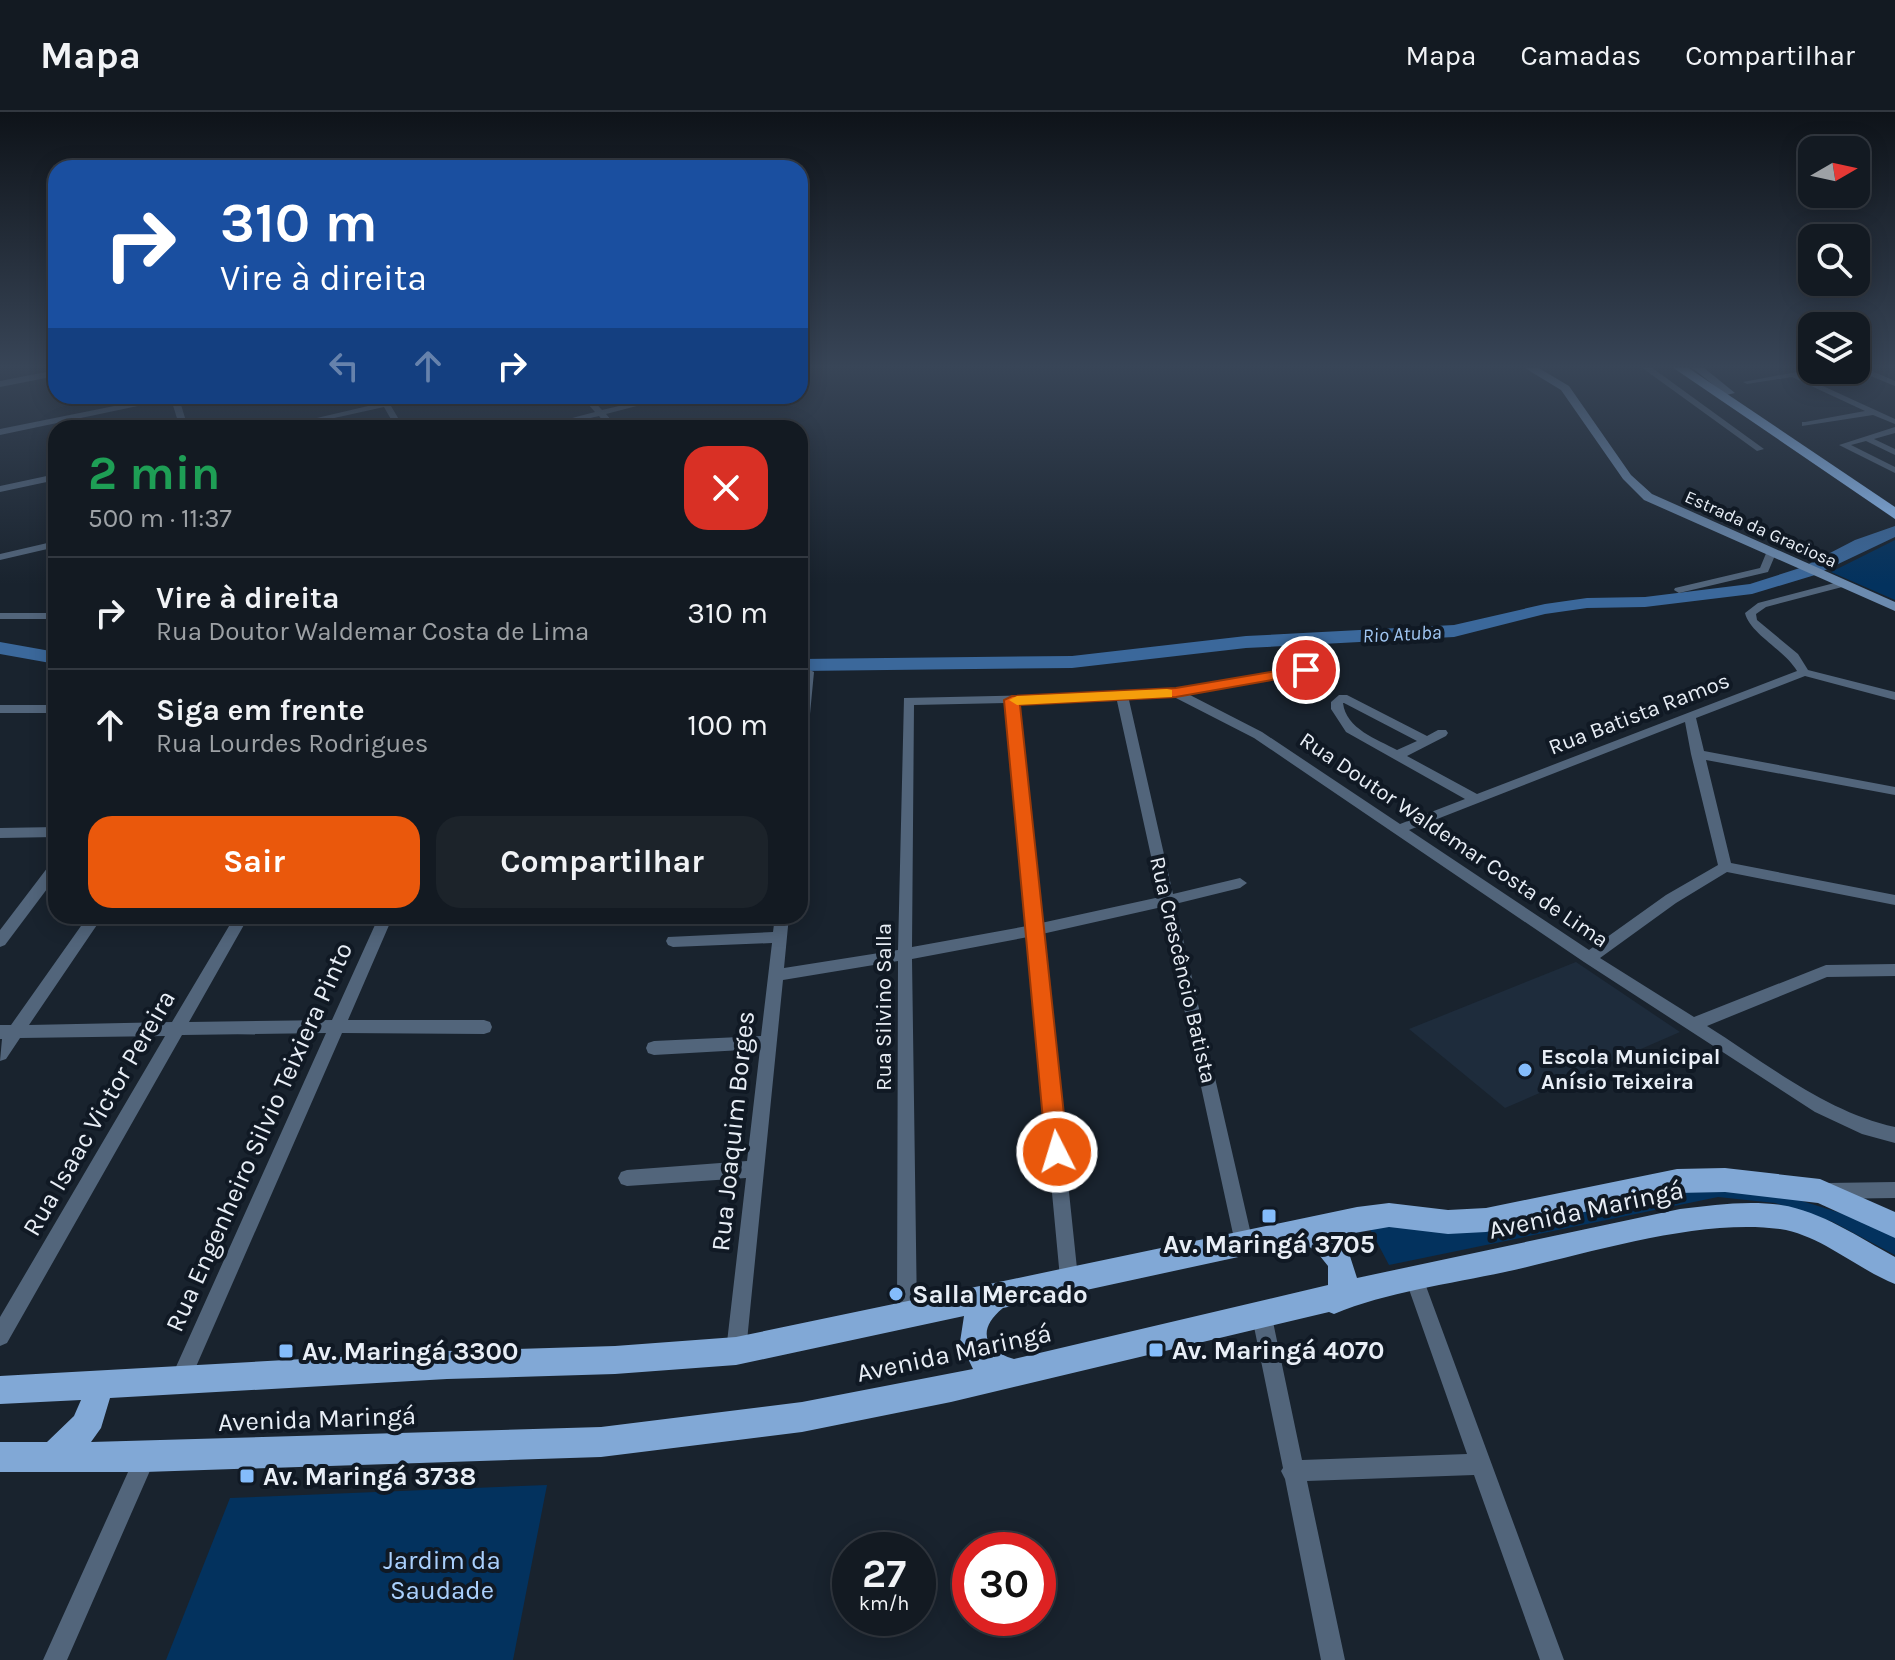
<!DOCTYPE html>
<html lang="pt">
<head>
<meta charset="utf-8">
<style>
  body { margin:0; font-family:Karla,sans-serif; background:#1c232a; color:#f1f3f6; height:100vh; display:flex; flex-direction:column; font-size:30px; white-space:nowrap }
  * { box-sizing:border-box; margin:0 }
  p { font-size:26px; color:#9da1a5 }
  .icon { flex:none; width:44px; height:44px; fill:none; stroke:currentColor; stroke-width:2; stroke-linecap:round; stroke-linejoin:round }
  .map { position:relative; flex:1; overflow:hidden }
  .drawer { position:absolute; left:48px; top:308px; width:760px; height:504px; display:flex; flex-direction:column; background:#131a22; border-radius:24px; box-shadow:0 4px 20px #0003,0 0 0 2px #323840 }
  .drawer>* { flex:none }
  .guide { position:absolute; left:48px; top:48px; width:760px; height:244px; border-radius:24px; box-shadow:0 4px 20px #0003,0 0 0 2px #323840; background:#1a4fa0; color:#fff; overflow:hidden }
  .needle { width:52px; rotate:81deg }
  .buttons { position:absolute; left:1798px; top:24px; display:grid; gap:16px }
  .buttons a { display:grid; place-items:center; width:72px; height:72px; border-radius:16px; background:#131a22; box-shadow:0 4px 20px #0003,0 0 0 2px #323840; font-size:40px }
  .speed { position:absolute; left:832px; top:1420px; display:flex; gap:16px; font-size:40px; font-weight:700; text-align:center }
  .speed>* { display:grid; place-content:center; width:104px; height:104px; border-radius:50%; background:#131a22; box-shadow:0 4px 20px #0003,0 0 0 2px #323840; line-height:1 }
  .speed small { font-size:20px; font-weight:400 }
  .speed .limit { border:12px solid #d22; background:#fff; color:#111 }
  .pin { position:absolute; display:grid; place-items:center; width:68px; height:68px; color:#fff; margin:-34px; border:4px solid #fff; border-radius:50%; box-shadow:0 2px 8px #0007 }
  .me { position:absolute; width:88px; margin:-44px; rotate:355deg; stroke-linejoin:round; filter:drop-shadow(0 0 6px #0008) }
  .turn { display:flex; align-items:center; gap:28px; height:168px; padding:0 40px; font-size:36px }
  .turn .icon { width:104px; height:104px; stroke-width:2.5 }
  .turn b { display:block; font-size:56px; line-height:68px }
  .lanes { display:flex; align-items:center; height:76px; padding:0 40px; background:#0003; justify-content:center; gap:40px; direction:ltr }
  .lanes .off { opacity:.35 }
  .round { display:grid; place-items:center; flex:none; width:84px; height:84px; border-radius:24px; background:#1c232a }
  .head { display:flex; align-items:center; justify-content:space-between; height:136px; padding:0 40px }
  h1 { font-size:48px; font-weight:700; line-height:60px; color:#1e9e55 }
  .button { display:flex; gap:16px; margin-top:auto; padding:16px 40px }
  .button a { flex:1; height:92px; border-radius:24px; background:#ea580c; color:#fff; font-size:32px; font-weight:700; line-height:92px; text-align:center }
  .button a+a { background:#1c232a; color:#f1f3f6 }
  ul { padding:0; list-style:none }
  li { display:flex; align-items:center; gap:24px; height:112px; padding:0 40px; border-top:2px solid #323840 }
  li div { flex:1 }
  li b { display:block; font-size:30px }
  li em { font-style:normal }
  header { display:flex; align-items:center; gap:48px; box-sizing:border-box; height:112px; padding:0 40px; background:#131a22; border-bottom:2px solid #323840 }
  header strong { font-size:38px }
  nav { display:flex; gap:44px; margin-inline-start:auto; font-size:28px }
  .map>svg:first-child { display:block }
</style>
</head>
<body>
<header>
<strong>Mapa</strong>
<nav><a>Mapa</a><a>Camadas</a><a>Compartilhar</a></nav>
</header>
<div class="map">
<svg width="1895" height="1548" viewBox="0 0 1895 1548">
  <rect width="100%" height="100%" fill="#19232e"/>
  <path fill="#1e2c3c" d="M1576 850 1680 920 1505 996 1409 917Z"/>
  <path fill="#03325e" d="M1895 427V488L1831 460 1895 428Z
    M1732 1077 1786 1084 1895 1118V1143L1833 1110 1808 1101 1775 1091 1718 1085 1389 1153 1370 1117 1684 1078Z
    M547 1373 513 1548H166L230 1386Z"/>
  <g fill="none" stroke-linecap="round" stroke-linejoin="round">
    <path fill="#3b689b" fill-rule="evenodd" d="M1895 414V425L1815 463 1752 482 1645 495 1587 496 1545 502 1454 525 1246 536 1072 556 800 559V547L1072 544 1246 524 1454 513 1545 492 1587 486 1645 485 1750 472 1803 455 1855 428Z
      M0 530 56 540V552L0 542Z"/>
    <path fill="#52657b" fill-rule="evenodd" d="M1641 255H1651L1764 337 1757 339Z
      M1856 255H1863L1895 269V274L1856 258Z
      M1812 257 1827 258 1801 264 1895 307V312L1873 303 1802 314V310H1805L1865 299 1792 265 1747 272 1743 270Z
      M164 284H180L179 286 188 316H180L171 287 0 323V317Z
      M380 284H385L388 289 413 284H428L391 294 404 316H396L384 295 289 316H274L381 291 378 286Z
      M581 284H589L602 298 661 284H675L606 302 618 316H609L599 304 548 316H534L595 300Z
      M1895 315V321L1874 327 1895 337V343L1866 329 1851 333 1895 355V361L1839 333Z
      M56 362V368L0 380V374Z
      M56 429V435L0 448V442Z
      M1767 439 1776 441 1768 460 1679 481 1674 478 1675 476 1760 456Z
      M1842 469 1847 472 1846 474 1766 495 1756 502 1757 508 1798 542 1808 558 1895 580V588L1805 564 1696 606 1704 639 1895 675V683L1706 648 1731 751 1895 783V793L1727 760 1676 791 1600 846 1694 905 1826 853 1895 852V864L1827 865 1707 914C1766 951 1826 1000 1895 1015V1031L1862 1022 1815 1000 1584 850 1254 626 1174 585 1129 588 1173 782 1240 766 1247 771 1240 776 1175 792 1253 1131 1251 1137 1244 1140 1237 1137 1235 1131 1162 795 1042 822 1078 1166 1076 1173 1069 1175 1062 1173 1060 1166 1028 825 912 847 917 1202 914 1209 907 1212 900 1209 897 1202 898 849 783 868 746 1239 743 1246 736 1249 729 1246 726 1239 746 1066 627 1074 621 1072 618 1066 621 1060 627 1058 747 1049 760 937 654 943 648 941 646 936 648 931 654 929 761 924 772 831 673 835 668 833 666 829 668 825 773 820 775 804H789L784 856 898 838 904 586 1122 581 1176 577 1310 556 1312 558 1306 561 1188 582 1262 620 1400 712 1465 687 1346 620 1331 597V590L1339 583H1347L1427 624 1438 618H1446L1448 621 1446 624 1407 644 1477 682 1797 559C1785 538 1750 522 1745 501L1758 491ZM1117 589 1160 785 1041 811 1018 591ZM1006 591 1027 814 912 835 914 593ZM1343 591H1344L1417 629 1397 638C1377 627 1346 617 1343 591ZM1685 610 1691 642 1718 753 1666 783 1589 838 1409 718Z
      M0 501H56V507H0Z
      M808 557 814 560 806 644 800 648 802 560Z
      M0 593H56V601H0Z
      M56 715V725L0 726V716Z
      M56 750V765L5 833 0 835V818L51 751Z
      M88 804H103L29 913 172 910 235 804H249L189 910 332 908 379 804H393L348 908H484L490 910 492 915 490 920 484 922 342 921 188 1273 181 1276 174 1273 171 1266 326 921 182 923 7 1231 0 1234V1205L165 924 20 926 6 947 0 949 2 927H0V913H11Z
      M1895 1070V1086L1827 1087 1821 1085 1818 1079 1821 1073 1827 1071Z
      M1414 1157 1421 1159 1423 1166 1564 1548H1540L1474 1363 1307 1369 1345 1548H1321L1285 1367 1281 1359 1283 1356 1252 1205 1255 1198 1262 1195 1269 1198 1272 1205 1302 1348 1467 1342 1405 1166 1407 1159Z
      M145 1334 152 1338 156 1345 67 1548H43L138 1338Z"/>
    <path fill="#52657b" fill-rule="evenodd" d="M56 258V264L0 275V269Z"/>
    <path fill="#6c8baf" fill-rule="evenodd" d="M1523 255H1537L1569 274 1631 363 1652 382 1895 490V499L1644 388 1623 367 1561 278Z
      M1691 255H1703L1735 281 1726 283Z"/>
    <path fill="#81a8d6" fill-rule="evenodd" d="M1725 1056 1820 1067 1895 1100V1126L1818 1091 1725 1080 1677 1081 1486 1120 1448 1122 1389 1115 1337 1124 1348 1138 1357 1166 1680 1097C1713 1093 1748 1088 1781 1093 1821 1099 1860 1126 1895 1145V1172C1857 1157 1821 1123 1780 1117 1697 1106 1587 1142 1505 1160 1449 1172 1387 1180 1334 1202L1329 1200 951 1290 802 1320 601 1345 145 1360H0V1330H47L74 1304 81 1288 0 1292V1264L447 1239 615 1234 736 1225 1357 1095 1389 1091 1448 1098 1486 1096 1677 1057ZM1303 1131 1316 1139 1328 1154V1173L1014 1247C983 1238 977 1217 1003 1196ZM964 1204 960 1230 973 1257 802 1290 601 1315 91 1330 101 1316 110 1286 447 1267 615 1262 736 1253Z"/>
    <path fill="#93c3fb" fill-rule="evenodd" d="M1672 255H1687L1895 395V407Z"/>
  </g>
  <linearGradient id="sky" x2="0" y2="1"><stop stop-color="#0e1319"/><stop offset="0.54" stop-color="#384557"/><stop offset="1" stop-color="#384557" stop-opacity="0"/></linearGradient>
  <rect width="1895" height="472" fill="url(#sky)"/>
  <path fill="#ea580c" stroke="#983908" stroke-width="2" d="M1306 554 1314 558 1311 561 1176 585 1020 593 1068 1040 1065 1047 1057 1050 1049 1047 1046 1040 1004 588 1012 584 1176 576Z"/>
  <path fill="#f59e0b" d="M1167 577 1172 578V585L1017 593 1009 588 1017 584Z"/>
  <g fill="#84bcfb" stroke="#101924" stroke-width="3">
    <circle cx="1525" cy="958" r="8"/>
    <rect x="1261" y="1096" width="16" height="16" rx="4"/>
    <circle cx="896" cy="1182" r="8"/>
    <rect x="1148" y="1230" width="16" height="16" rx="4"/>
    <rect x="278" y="1231" width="16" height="16" rx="4"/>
    <rect x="239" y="1356" width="16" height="16" rx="4"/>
  </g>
  <g text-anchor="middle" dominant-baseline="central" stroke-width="8" stroke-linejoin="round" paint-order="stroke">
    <g font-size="18" fill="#e8eef6" stroke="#101924">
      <text transform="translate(1761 417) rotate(24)">Estrada da Graciosa</text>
    </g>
    <g font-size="20" font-style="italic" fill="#a0c6f2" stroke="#101924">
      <text transform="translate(1402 522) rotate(-3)">Rio Atuba</text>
    </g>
    <g font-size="22" fill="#e8eef6" stroke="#101924">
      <text transform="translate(1639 602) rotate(-21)">Rua Batista Ramos</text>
      <text transform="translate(1454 728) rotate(34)">Rua Doutor Waldemar Costa de Lima</text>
      <text transform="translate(1183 858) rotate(77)">Rua Crescêncio Batista</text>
      <text transform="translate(884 895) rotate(-90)">Rua Silvino Salla</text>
    </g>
    <g font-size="22" font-weight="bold" fill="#e8eef6" stroke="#101924" text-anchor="start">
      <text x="1541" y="945">Escola Municipal<tspan x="1541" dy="25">Anísio Teixeira</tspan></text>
    </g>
    <g font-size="26" fill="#e8eef6" stroke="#101924">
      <text transform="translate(99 1001) rotate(-60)">Rua Isaac Victor Pereira</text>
      <text transform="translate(733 1019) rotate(-84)">Rua Joaquim Borges</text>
      <text transform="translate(259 1025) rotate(-66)">Rua Engenheiro Silvio Teixiera Pinto</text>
      <text transform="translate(1586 1098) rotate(-12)">Avenida Maringá</text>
      <text transform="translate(954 1241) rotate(-12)">Avenida Maringá</text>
      <text transform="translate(317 1307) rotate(-2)">Avenida Maringá</text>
    </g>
    <g font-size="26" font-weight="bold" fill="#e8eef6" stroke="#101924" text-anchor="start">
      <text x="1269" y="1132" text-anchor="middle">Av. Maringá 3705</text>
      <text x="912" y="1182">Salla Mercado</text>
      <text x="1172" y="1238">Av. Maringá 4070</text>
      <text x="302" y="1239">Av. Maringá 3300</text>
      <text x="263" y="1364">Av. Maringá 3738</text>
    </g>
    <g font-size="26" fill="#aad0fd" stroke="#101924">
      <text x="442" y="1448">Jardim da<tspan x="442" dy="30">Saudade</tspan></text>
    </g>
  </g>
</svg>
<div class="buttons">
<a><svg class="needle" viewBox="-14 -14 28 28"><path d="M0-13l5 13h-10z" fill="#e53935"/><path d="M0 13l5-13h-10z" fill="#9da1a5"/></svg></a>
<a><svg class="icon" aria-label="search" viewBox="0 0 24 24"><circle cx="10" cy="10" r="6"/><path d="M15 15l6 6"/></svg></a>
<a><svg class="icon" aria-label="layers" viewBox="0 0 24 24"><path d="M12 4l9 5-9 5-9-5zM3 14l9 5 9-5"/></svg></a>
</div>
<div class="speed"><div>27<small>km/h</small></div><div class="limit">30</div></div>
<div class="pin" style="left:1306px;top:558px;background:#d93025"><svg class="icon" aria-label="arrive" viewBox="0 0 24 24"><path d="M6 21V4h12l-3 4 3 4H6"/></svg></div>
<svg class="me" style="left:1057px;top:1040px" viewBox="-20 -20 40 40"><circle r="17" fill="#ea580c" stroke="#fff" stroke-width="3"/><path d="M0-11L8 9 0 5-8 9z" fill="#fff"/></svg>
<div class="guide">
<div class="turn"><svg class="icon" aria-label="right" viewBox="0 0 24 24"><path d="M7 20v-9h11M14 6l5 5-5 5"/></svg><div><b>310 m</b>Vire à direita</div></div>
<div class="lanes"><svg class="icon off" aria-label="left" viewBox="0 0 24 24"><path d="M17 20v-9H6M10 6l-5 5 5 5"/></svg><svg class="icon off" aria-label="ahead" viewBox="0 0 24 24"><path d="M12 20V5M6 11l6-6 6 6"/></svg><svg class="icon" aria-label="right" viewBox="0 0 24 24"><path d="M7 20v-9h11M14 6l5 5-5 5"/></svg></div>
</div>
<section class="drawer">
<div class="head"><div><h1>2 min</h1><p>500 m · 11:37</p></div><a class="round" style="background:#d93025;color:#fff"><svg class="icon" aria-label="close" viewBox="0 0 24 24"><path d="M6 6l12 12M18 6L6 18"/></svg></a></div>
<ul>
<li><svg class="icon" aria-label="right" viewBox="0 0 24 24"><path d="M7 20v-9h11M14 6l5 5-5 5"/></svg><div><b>Vire à direita</b><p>Rua Doutor Waldemar Costa de Lima</p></div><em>310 m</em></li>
<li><svg class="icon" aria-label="ahead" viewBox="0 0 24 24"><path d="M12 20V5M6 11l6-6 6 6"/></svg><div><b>Siga em frente</b><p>Rua Lourdes Rodrigues</p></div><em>100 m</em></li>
</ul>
<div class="button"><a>Sair</a><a>Compartilhar</a></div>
</section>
</div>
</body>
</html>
